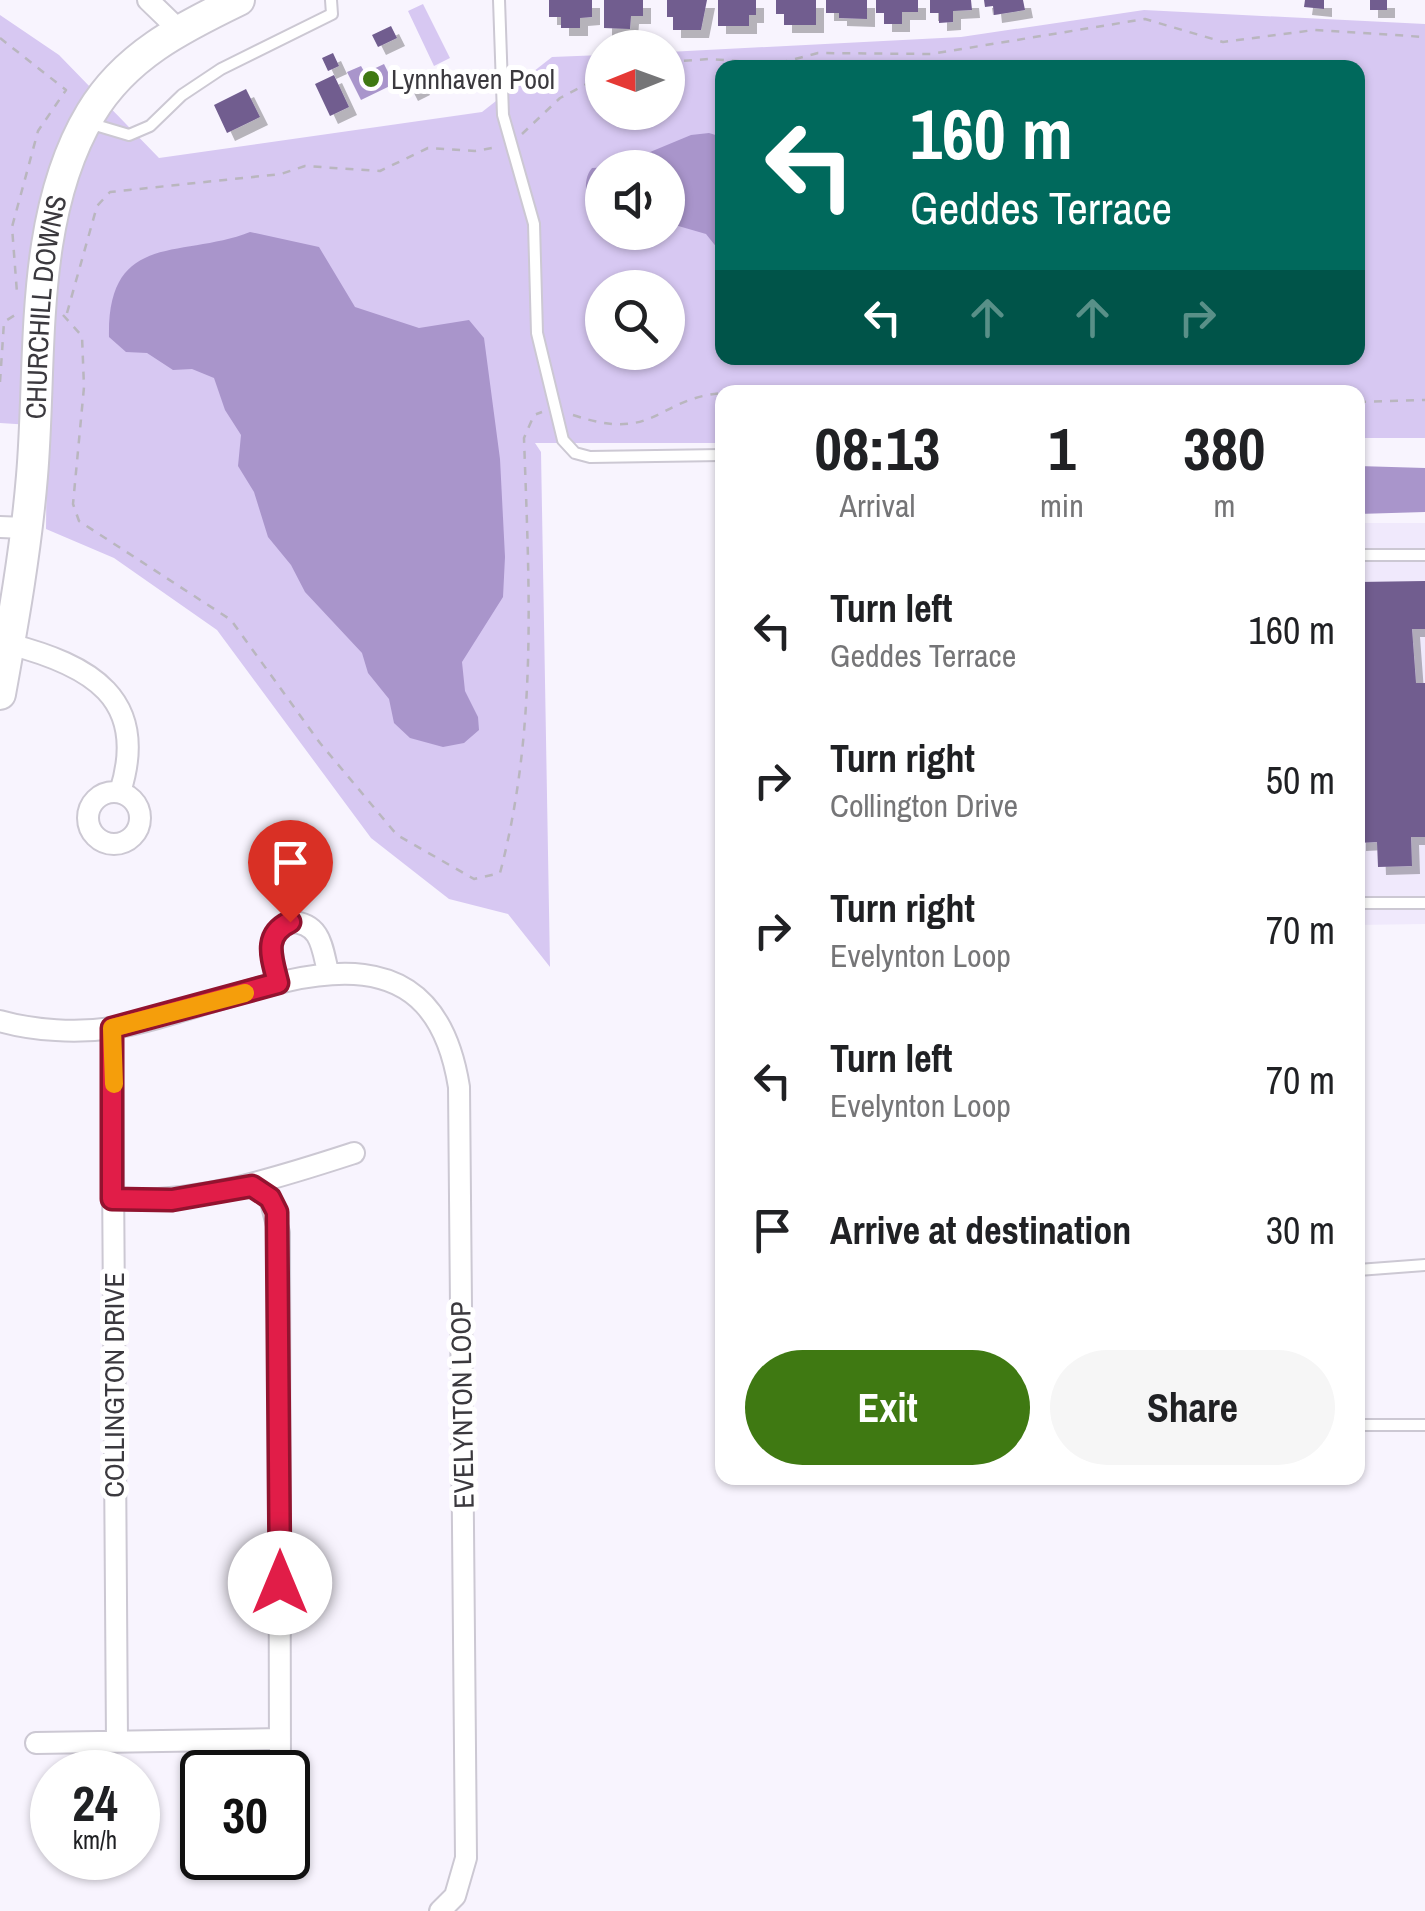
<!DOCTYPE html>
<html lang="en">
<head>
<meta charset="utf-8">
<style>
  body { margin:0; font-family:"Archivo Narrow",sans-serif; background:#f6f6f6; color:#202124; height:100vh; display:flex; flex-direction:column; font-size:38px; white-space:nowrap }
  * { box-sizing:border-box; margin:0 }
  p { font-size:32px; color:#757577 }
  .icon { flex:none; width:55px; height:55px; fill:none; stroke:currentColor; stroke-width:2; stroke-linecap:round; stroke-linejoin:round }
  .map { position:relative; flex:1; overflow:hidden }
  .sheet { position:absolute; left:715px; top:385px; width:650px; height:1100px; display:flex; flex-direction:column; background:#fff; border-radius:20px; box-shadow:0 2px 8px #0004 }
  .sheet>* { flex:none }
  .banner { position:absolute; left:715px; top:60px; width:650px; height:305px; border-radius:20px; box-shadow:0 2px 8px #0004; background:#00695c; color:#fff; overflow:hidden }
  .needle { width:65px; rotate:269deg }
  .tools { position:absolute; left:585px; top:30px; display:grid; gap:20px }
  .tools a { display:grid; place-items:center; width:100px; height:100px; border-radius:50%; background:#fff; box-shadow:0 2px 8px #0004; font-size:50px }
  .speed { position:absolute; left:30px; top:1750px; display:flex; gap:20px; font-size:50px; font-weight:700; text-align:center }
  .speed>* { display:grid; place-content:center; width:130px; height:130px; border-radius:50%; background:#fff; box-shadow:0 2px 8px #0004; line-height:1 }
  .speed small { font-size:25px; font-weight:400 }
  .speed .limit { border:5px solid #111; border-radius:15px; background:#fff; color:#111 }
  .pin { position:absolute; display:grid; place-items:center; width:85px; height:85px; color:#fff; margin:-102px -42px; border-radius:50% 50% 50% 0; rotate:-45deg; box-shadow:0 0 10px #0007 }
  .pin .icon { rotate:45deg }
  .me { position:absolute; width:110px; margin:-55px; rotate:0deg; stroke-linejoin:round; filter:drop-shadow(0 0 8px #0008) }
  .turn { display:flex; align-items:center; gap:35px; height:210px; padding:0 30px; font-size:45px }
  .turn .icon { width:130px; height:130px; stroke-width:2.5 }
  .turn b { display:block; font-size:70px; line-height:85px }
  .lanes { display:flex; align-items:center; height:95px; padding:0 30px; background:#0003; justify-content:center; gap:50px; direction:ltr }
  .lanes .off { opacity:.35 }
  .eta { display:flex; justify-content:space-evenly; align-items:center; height:170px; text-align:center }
  .eta b { font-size:60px; font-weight:800; line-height:70px }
  .action { display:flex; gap:20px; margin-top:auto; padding:20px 30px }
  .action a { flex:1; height:115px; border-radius:60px; background:#3f7912; color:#fff; font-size:40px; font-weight:800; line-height:115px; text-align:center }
  .action a+a { background:#f6f6f6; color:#202124 }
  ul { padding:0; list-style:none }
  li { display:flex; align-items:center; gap:30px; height:150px; padding:0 30px }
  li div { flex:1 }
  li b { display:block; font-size:38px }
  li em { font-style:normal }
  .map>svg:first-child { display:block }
</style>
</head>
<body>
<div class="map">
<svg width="1425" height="1911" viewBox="0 0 1425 1911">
  <defs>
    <filter id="shadow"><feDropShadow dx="8" dy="8" stdDeviation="0" flood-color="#0004"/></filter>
  </defs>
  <rect width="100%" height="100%" fill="#f8f4fe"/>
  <path fill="#f0e9fc" d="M1358 523H1425V924L1358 925Z"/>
  <path fill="#d7c8f2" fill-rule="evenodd" d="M423 4 450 58 434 66 408 11Z
    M1144 10 1425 24V438H1358V392H722V443H535L541 452 550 967 508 914 449 899 371 838 217 630 114 558 46 529 47 426 0 423V15L59 55 159 158 482 112 552 57 602 55V112H668V52L961 37ZM722 68H1358V358H722ZM602 168H668V232H602ZM602 288H668V352H602Z"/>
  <path fill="#a995cb" d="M384 64 394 84 361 100 347 72 361 66 365 73Z
    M709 133 722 137V254L706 234 668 223V168H602V231C591 216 578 184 592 168L614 167 691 135Z
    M250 232 319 247 355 307 419 328 469 320 484 338 500 459 505 557 503 597 462 662 465 691 478 717 479 730 464 743 443 747 410 738 394 723 389 699 368 673 362 653 305 592 291 565 268 537 254 492 238 466 241 435 225 410 214 378 192 369 173 370 147 353 126 352 109 337C107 230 182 259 250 232Z
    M1358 466 1425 468V512L1358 514Z"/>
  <path fill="#715d8f" filter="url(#shadow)" d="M549 0H592V17L580 18V28H561V17H549Z
    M604 0H643V16H631L630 29 604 28Z
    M667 0H707L701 30H673V17H667Z
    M718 0H756V15H749V26H718Z
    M776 0H816V25H784V14H776Z
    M826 0H867V19L839 18V13H826Z
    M876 0H918V12H902V24H884V13H876Z
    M930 0H971L972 10 953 11V22L939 23V13H930Z
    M984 0H1023L1025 10 994 15 993 6 985 7Z
    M1305 0H1324V9L1304 7Z
    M1370 0H1387V10H1370Z
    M391 26 397 38 378 47 372 35Z
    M333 53 339 66 328 71 322 58Z
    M334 75 349 107 330 116 315 84Z
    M416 76 422 87 410 93 404 81Z
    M246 89 260 117 227 133 214 105Z
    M1425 581V629H1412L1416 683H1425V837H1411L1412 866 1378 867 1377 842 1358 843V582Z"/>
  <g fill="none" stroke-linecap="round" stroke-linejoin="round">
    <g stroke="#ccc8d3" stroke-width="14">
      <path id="lane" d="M499 0 503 115 534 224 537 333 563 440 575 453 590 457 722 455
        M92 124 129 135 150 126 182 95 221 69 332 14 331 0
        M1358 555H1425
        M1358 903H1425
        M1358 1270 1425 1265
        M1358 1425H1425"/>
    </g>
    <g stroke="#ccc8d3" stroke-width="24">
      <path id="street" d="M148 0 179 30
        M0 527 25 528
        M9 644C90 665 150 698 120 792
        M88 818a26 26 0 1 1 52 0a26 26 0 1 1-52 0Z
        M278 983C272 958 262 936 291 922 321 923 322 947 328 972
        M0 1021C35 1031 77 1033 113 1028 234 1009 427 887 459 1087L466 1858 455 1896 440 1911
        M112 1028 117 1741
        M252 1186 270 1198 279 1233 280 1772
        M113 1199C198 1204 274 1179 354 1153
        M36 1743 280 1739"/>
    </g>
    <g stroke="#ccc8d3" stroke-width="34">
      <g id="secondary">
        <path id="s1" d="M0 694C13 622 26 549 32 476 42 360 28 218 91 113 125 56 181 28 239 0"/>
      </g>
    </g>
    <path stroke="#b9b6be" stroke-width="2.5" stroke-dasharray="8 8" stroke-linecap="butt" d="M0 38 66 90 38 131 12 227 17 293
      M668 62 709 59 776 64 818 53 931 54 1145 19 1223 42 1314 30 1425 37
      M522 134 560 98 602 76
      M67 313 97 206 110 192 281 174 305 166 380 171 428 148 475 151 498 147
      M63 315 82 336 84 387 73 504 79 521 231 620 320 743 397 835 474 879 500 873C538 729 529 585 524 438L534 415 542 412
      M0 382 4 322 15 315
      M1014 392 1027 387 1058 392
      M1358 402 1425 400
      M573 415C656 443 655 399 722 393"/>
    <use href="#lane" stroke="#fff" stroke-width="10"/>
    <use href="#street" stroke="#fff" stroke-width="20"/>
    <use href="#secondary" stroke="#fff" stroke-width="30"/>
  </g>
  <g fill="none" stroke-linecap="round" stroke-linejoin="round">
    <g stroke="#92132f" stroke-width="25">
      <path id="route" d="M280 1583 277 1212 270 1198 252 1186 172 1200 112 1199V1028L278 983C272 958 262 935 290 922"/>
    </g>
    <use href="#route" stroke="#e11d48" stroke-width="18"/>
    <path stroke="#f59e0b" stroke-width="18" d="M114 1084 112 1028 245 993"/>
  </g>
  <circle fill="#3f7912" stroke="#fff" stroke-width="4" cx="371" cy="79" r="10"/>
  <g text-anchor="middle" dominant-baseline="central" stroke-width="10" stroke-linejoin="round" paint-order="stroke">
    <g font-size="28" fill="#3b393e" stroke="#fff" text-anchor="start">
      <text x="391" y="79">Lynnhaven Pool</text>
    </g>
    <g font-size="28" fill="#3b393e" stroke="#fff">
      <text stroke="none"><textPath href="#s1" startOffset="390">CHURCHILL DOWNS</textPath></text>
      <text transform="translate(114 1385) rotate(-90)">COLLINGTON DRIVE</text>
      <text transform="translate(462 1405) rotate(-91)">EVELYNTON LOOP</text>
    </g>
  </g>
</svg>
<div class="tools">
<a><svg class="needle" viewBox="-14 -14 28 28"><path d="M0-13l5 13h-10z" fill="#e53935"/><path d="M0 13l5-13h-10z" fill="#757577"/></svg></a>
<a><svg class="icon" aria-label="sound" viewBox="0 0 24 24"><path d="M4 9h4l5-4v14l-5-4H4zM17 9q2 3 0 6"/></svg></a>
<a><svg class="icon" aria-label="search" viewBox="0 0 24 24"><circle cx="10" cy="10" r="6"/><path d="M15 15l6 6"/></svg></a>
</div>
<div class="speed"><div>24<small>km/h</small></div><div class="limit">30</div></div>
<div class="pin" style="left:290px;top:922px;background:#d93025"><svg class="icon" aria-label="arrive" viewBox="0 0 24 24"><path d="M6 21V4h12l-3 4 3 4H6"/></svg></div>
<svg class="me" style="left:280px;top:1583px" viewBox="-20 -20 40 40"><circle r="19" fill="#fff"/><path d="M0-13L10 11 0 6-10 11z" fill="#e11d48"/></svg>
<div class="banner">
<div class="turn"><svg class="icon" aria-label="left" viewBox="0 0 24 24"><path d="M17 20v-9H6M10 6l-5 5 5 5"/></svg><div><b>160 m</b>Geddes Terrace</div></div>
<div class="lanes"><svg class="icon" aria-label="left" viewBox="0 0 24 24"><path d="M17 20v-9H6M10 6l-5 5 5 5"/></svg><svg class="icon off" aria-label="ahead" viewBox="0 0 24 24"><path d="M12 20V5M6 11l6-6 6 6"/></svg><svg class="icon off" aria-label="ahead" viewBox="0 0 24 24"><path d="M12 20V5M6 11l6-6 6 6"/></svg><svg class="icon off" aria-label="right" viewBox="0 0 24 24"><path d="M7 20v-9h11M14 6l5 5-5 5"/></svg></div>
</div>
<section class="sheet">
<div class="eta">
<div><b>08:13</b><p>Arrival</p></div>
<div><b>1</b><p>min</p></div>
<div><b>380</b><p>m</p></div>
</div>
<ul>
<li><svg class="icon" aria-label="left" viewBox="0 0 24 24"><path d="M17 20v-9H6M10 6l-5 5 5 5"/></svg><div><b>Turn left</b><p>Geddes Terrace</p></div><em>160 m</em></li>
<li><svg class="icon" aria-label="right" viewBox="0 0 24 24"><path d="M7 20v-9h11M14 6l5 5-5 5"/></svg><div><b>Turn right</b><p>Collington Drive</p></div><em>50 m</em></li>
<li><svg class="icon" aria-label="right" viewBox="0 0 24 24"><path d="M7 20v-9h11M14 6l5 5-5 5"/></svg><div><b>Turn right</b><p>Evelynton Loop</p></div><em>70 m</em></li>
<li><svg class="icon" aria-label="left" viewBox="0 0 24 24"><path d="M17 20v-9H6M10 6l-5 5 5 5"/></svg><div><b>Turn left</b><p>Evelynton Loop</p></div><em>70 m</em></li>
<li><svg class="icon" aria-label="arrive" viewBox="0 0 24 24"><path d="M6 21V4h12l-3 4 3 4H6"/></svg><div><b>Arrive at destination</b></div><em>30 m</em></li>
</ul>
<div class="action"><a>Exit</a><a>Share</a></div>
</section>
</div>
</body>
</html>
